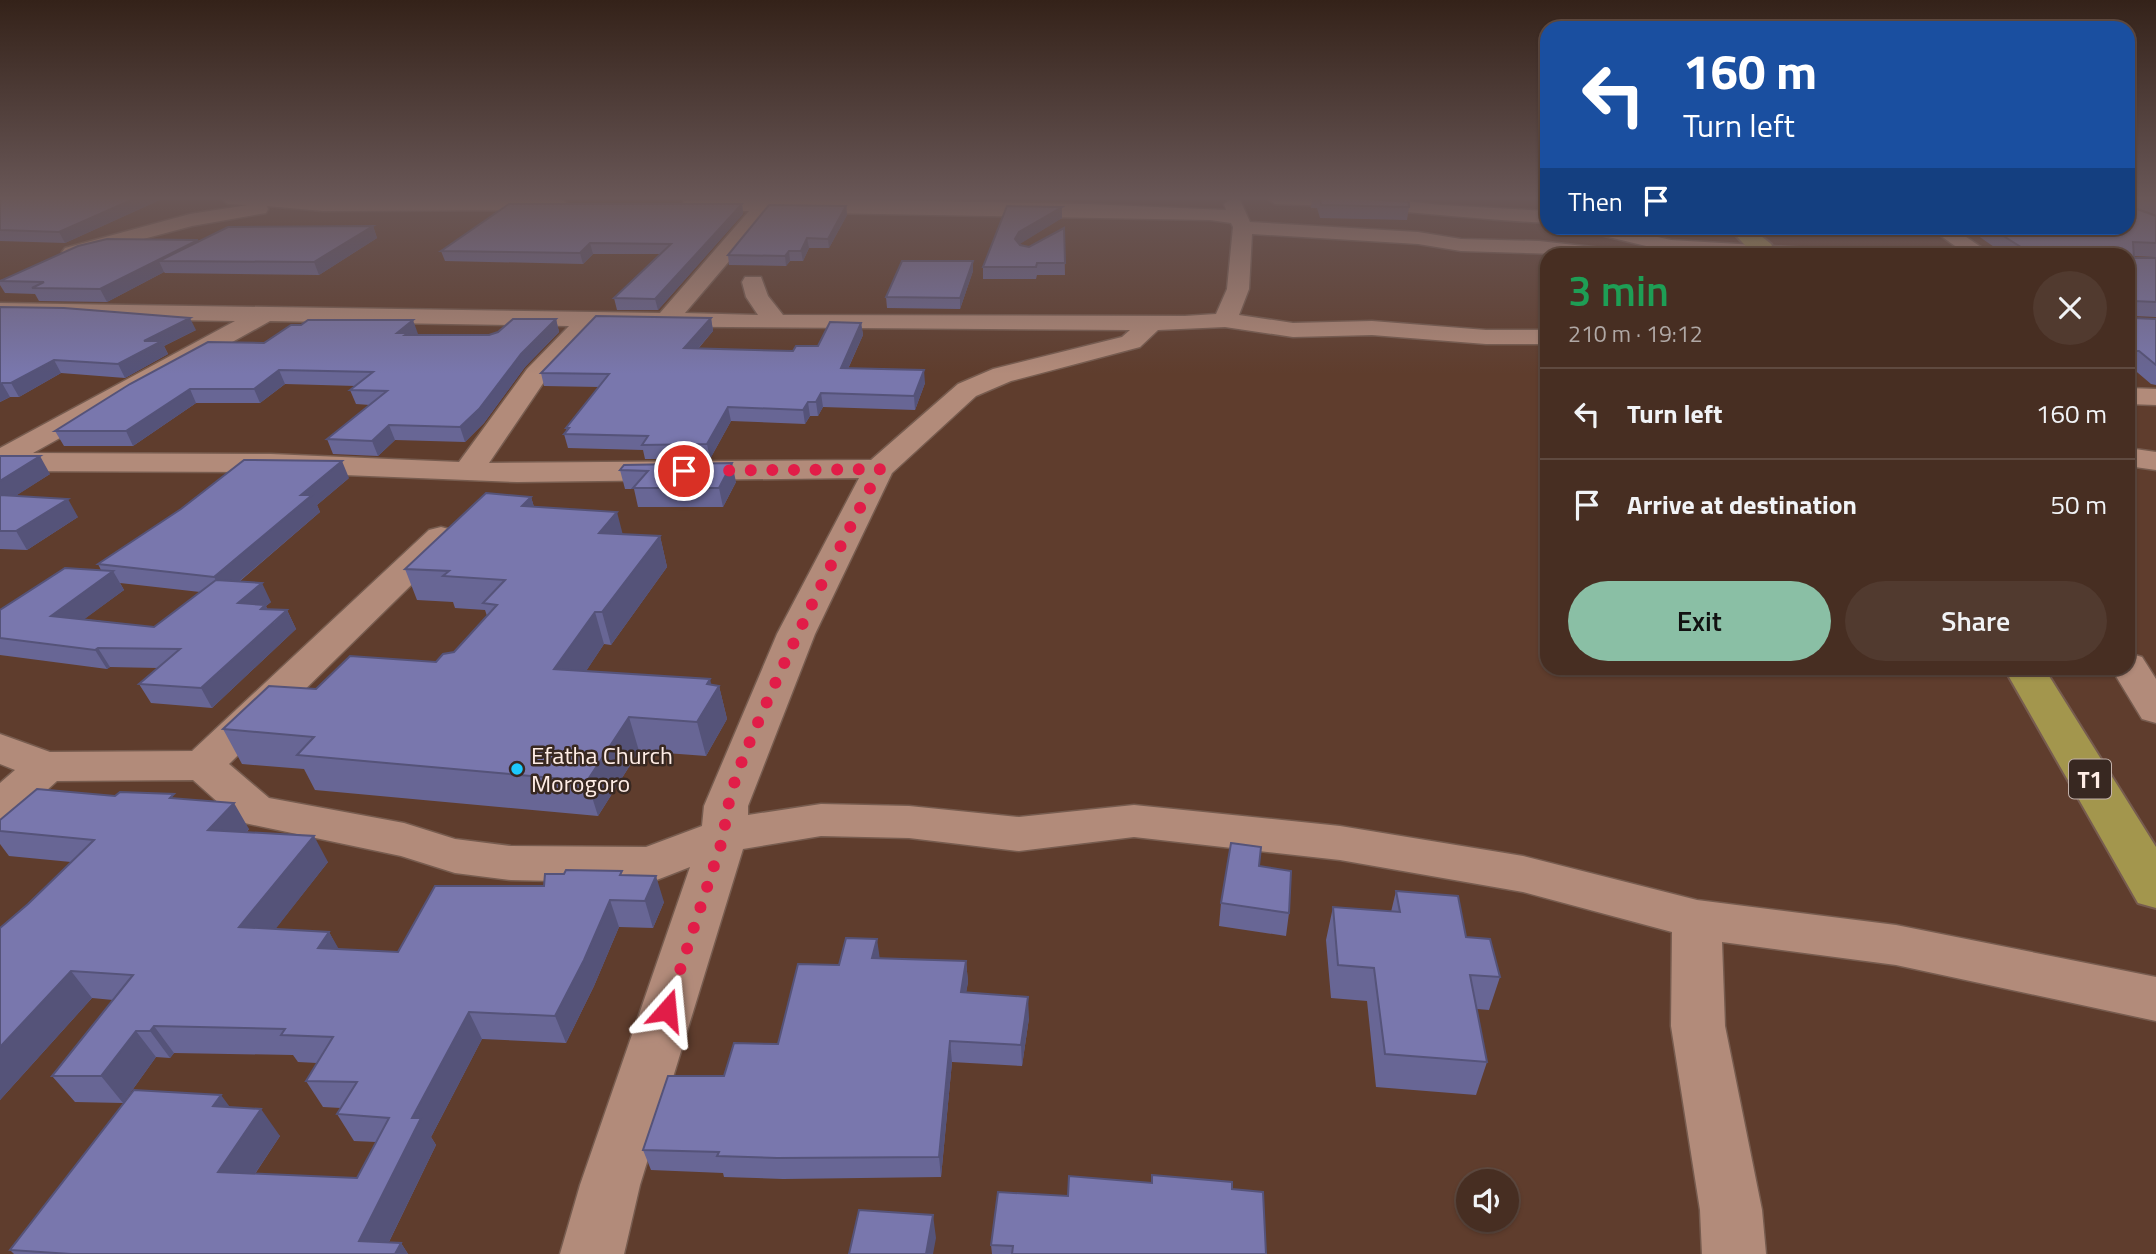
<!DOCTYPE html>
<html lang="en">
<head>
<meta charset="utf-8">
<style>
  body { margin:0; font-family:"Titillium Web",sans-serif; background:#513a2f; color:#f1f3f6; height:100vh; display:flex; flex-direction:column; font-size:26px; white-space:nowrap }
  * { box-sizing:border-box; margin:0 }
  p { font-size:23px; color:#b0a8a5 }
  .icon { flex:none; width:38px; height:38px; fill:none; stroke:currentColor; stroke-width:2; stroke-linecap:round; stroke-linejoin:round }
  .map { position:relative; flex:1; overflow:hidden }
  .details { position:absolute; left:1540px; top:248px; width:595px; height:427px; display:flex; flex-direction:column; background:#472e22; border-radius:21px; box-shadow:0 2px 5px #0004,0 0 0 2px #5f4a40 }
  .details>* { flex:none }
  .banner { position:absolute; left:1540px; top:21px; width:595px; height:214px; border-radius:21px; box-shadow:0 2px 5px #0004,0 0 0 2px #5f4a40; background:#1a4fa0; color:#fff; overflow:hidden }
  .buttons { position:absolute; left:1456px; top:1169px; display:grid; gap:14px }
  .buttons a { display:grid; place-items:center; width:63px; height:63px; border-radius:50%; background:#472e22; box-shadow:0 2px 5px #0004,0 0 0 2px #5f4a40; font-size:35px }
  .pin { position:absolute; display:grid; place-items:center; width:60px; height:60px; color:#fff; margin:-30px; border:4px solid #fff; border-radius:50%; box-shadow:0 2px 7px #0007 }
  .me { position:absolute; width:77px; margin:-38px; rotate:18deg; stroke-linejoin:round; filter:drop-shadow(0 0 5px #0008) }
  .turn { display:flex; align-items:center; gap:24px; height:147px; padding:0 28px; font-size:32px }
  .turn .icon { width:91px; height:91px; stroke-width:2.5 }
  .turn b { display:block; font-size:49px; line-height:60px }
  .then { display:flex; align-items:center; height:66px; padding:0 28px; background:#0003; gap:14px; font-size:26px }
  .round { display:grid; place-items:center; flex:none; width:74px; height:74px; border-radius:37px; background:#513a2f }
  .head { display:flex; align-items:center; justify-content:space-between; height:119px; padding:0 28px }
  h1 { font-size:42px; font-weight:600; line-height:52px; color:#1e9e55 }
  .action { display:flex; gap:14px; margin-top:auto; padding:14px 28px }
  .action a { flex:1; height:80px; border-radius:42px; background:#8abfa5; color:#111; font-size:28px; font-weight:600; line-height:80px; text-align:center }
  .action a+a { background:#513a2f; color:#f1f3f6 }
  ul { padding:0; list-style:none }
  li { display:flex; align-items:center; gap:21px; height:91px; padding:0 28px; border-top:2px solid #5f4a40 }
  li div { flex:1 }
  li b { display:block; font-size:26px }
  li em { font-style:normal }
  .map>svg:first-child { display:block }
</style>
</head>
<body>
<div class="map">
<svg width="2156" height="1254" viewBox="0 0 2156 1254">
  <rect width="100%" height="100%" fill="#5f3d2d"/>
  <g fill="none" stroke-linecap="round" stroke-linejoin="round">
    <g stroke="#775c4f" stroke-width="3">
      <path id="minor" d="M219 198H559L568 204 559 210 323 211 267 206 268 209 266 213 192 226 72 258 65 256 62 252 65 248 190 214 248 205 228 204Z
        M759 198 1087 204 1226 210 1224 204 1233 198 1240 200 1250 222 1418 232 1461 239 1539 241 1619 250 1629 256 1461 251 1418 244 1252 234 1249 289 1239 315 1293 323 1372 321 1486 330H1547V344H1486L1372 335 1293 337 1225 327 1158 330 1140 347 1011 381 976 396 892 473 815 634 748 806V815L821 804 909 806 1019 817 1134 805 1340 826 1523 856 1697 900 1896 925 2156 977V1021L1896 965 1722 942 1725 1026 1762 1210 1766 1254H1702L1700 1210 1671 1026 1672 932 1523 892 1340 860 1134 837 1019 851 909 838 821 836 743 849 640 1185 624 1254H560L580 1185 690 867 649 883 511 880 455 873 401 856 240 822 193 780 57 781 16 818 0 823V783L15 770 0 764V734L50 752 192 751 429 530 441 527 453 530 457 537 453 544 229 764 269 798 404 823 455 839 511 846 646 847 702 826 704 806 777 634 859 478 517 482 271 472 0 471V448L235 321 0 317V303L660 313 749 211H691L684 209 682 205 684 201ZM768 212 1210 220 1231 223 1233 227 1227 289 1216 314 1185 316 783 315 768 296 761 277H745L742 282 746 297 758 315 685 313 754 232ZM270 321 569 326 527 369 459 462 271 454 33 453ZM595 326 1130 330 1122 337 993 369 958 384 871 460 489 463 546 379Z
        M1266 198H1375L1441 205 1547 211V223C1456 218 1366 206 1275 204Z
        M1585 228H1618L1671 240 1841 250 1851 256H1727L1671 252 1588 232Z
        M1930 228H1953L1994 256H1969Z
        M2128 388 2156 389V405L2128 404Z
        M2128 448 2156 452V470L2128 466Z
        M2128 653 2142 657 2156 679V723L2142 719 2111 668H2128Z"/>
    </g>
    <g stroke="#775c4f" stroke-width="4">
      <path id="trunk" d="M1729 228H1751L1771 244 1777 256H1755Z
        M2004 668H2044L2156 847V908L2138 903Z"/>
    </g>
    <use href="#minor" fill="#b28b7a" fill-rule="evenodd"/>
    <use href="#trunk" fill="#a3964d" fill-rule="evenodd"/>
  </g>
  <path fill="#686695" fill-rule="evenodd" d="M0 198H164L65 243 0 241Z
    M1312 198H1355L1409 207 1407 220 1320 218 1317 208H1311Z
    M2128 198H2156V215L2134 207V208L2156 216V257L2134 256V258H2156V317L2134 316V318L2156 319V385L2151 384 2131 367H2128V256H2007L1967 228H2128Z
    M742 204 743 214 658 310H617L614 298 660 254H593L583 264 445 261 441 251Z
    M846 206 847 215 829 248H809L803 261H790L786 266 729 265 728 255Z
    M1007 206 1062 218 1019 244 1029 247 1064 228 1065 275H1037L1036 279H983V267Z
    M373 226 377 238 319 275 165 273 164 272 107 302 39 301 35 294 5 293 0 285V280L199 241Z
    M973 271 960 309 887 308 886 297Z
    M0 307 196 330 164 346 168 354 125 378 61 373 19 397H10L0 402Z
    M711 318 713 331 698 349 793 351 818 346 861 323 863 335 848 369 925 383 915 410 823 407 818 416H810L805 424 731 421 710 459H645L643 450 568 448 564 434 567 431 566 428 599 387 544 386 541 373Z
    M556 319 559 332 525 367 484 423 465 442 395 440 378 456 333 454 327 439 370 405 356 404 350 390 356 386 285 384 260 403H196L133 446H64L55 431 264 343 418 334 416 335H489Z
    M0 456 50 474 15 496 78 517 27 550 0 549Z
    M624 465 736 482 723 507H638L634 489H625L620 470Z
    M349 478 317 505 320 512 239 582 271 602 266 606 267 609 287 610 296 629 212 708 151 703 139 684 158 668 110 667 107 669 0 655V610L101 570 98 564ZM120 583 200 592 154 627 84 619 124 590Z
    M531 497 534 507 623 534 660 536 667 567 611 645 604 644 586 671 719 686 727 719 706 756 639 751 598 816 315 790 304 769 242 764 223 729 316 689 436 662 454 652 487 616 485 610 455 608 453 602 417 600 405 569Z
    M115 796 177 798 249 829 247 832 328 862 275 929 329 932 338 949 398 952 544 886 624 875 664 902 653 928 619 927 594 986 566 1043 482 1039 431 1137 436 1145 389 1242 401 1243 408 1254H14L10 1250 230 1107 280 1136 255 1174 357 1178 376 1142 354 1141 337 1114 341 1108 323 1107 306 1081 317 1063 298 1062 293 1055 174 1053 170 1058 156 1057 123 1103 75 1102 52 1076 113 1000 92 998 0 1100V928L28 904 71 862 9 856 0 844V820Z
    M1259 866 1289 913 1286 936 1219 926 1221 903Z
    M1396 891 1466 937 1500 977 1489 1010 1477 1009 1487 1062 1476 1095 1376 1087 1367 1001 1331 998 1326 940 1333 907 1391 912Z
    M880 958 966 961 968 982 966 992 1029 1018 1022 1066 952 1062 941 1177 783 1179 724 1177 723 1173 651 1170 643 1150 724 1076 778 1044Z
    M1232 1189 1266 1254H992L991 1245 1068 1196Z"/>
  <path fill="#555379" d="M136 198H164L65 243 59 232Z
    M742 204 743 214 658 310 655 299Z
    M846 206 847 215 829 248 828 239Z
    M1062 207V218L1020 244 1015 239 1019 232Z
    M373 226 377 238 319 275 314 262Z
    M807 238 809 248 803 261 801 251Z
    M198 240 203 252 159 261 164 272 107 302 100 289Z
    M590 243 593 254 583 264 580 253Z
    M789 251 790 261 786 266 785 256Z
    M973 261V271L960 309V298Z
    M190 318 196 330 164 346 168 354 125 378 118 364 144 341Z
    M711 318 713 331 687 361 684 348Z
    M556 319 559 332 525 367 484 423 465 442 460 427 521 354Z
    M413 320 418 334 410 340 397 333Z
    M861 323 863 335 842 382 841 368Z
    M54 360 61 373 19 397 11 383Z
    M279 370 285 384 260 403 254 389Z
    M924 370 925 383 915 410 914 396Z
    M2 383 10 397 0 402V384Z
    M190 389 196 403 133 446 126 431Z
    M821 393 823 407 818 416 816 402Z
    M808 402 810 416 805 424 803 410Z
    M728 407 731 421 710 459 707 444Z
    M389 425 395 440 378 456 372 441Z
    M40 456 50 474 0 506V481Z
    M342 461 349 478 317 505 320 512 224 594 214 577 301 495Z
    M732 463 736 482 723 507 719 488Z
    M531 497 540 527 522 506Z
    M68 499 78 517 27 550 16 531Z
    M617 512 625 543 599 533Z
    M660 536 667 567 611 645 602 612Z
    M113 571 124 590 63 635 51 616Z
    M262 583 271 602 266 606 274 623 287 610 296 629 212 708 201 688 238 603Z
    M595 612 604 644 565 703 554 669Z
    M98 648 110 667 107 669 95 650Z
    M710 679 714 695 719 686 727 719 706 756 697 722 707 684Z
    M629 717 639 751 598 816 587 781Z
    M234 803 249 829 224 856 208 830Z
    M314 836 328 862 256 954 239 927Z
    M656 876 664 902 653 928 645 901Z
    M610 900 619 927 594 986 566 1043 555 1016Z
    M329 932 344 958 318 948Z
    M877 939 880 960 872 958Z
    M966 961 968 982 963 1013 961 992Z
    M71 971 92 998 0 1100V1047Z
    M1028 997 1029 1018 1022 1066 1021 1045Z
    M469 1012 482 1039 431 1137 436 1145 383 1254 359 1241 412 1118Z
    M154 1026 174 1053 170 1058 150 1031Z
    M136 1031 156 1057 123 1103 101 1076Z
    M950 1041 952 1062 941 1177 939 1157Z
    M221 1095 241 1122 213 1106Z
    M261 1109 280 1136 238 1199 218 1172Z
    M933 1215 936 1238 933 1254H926Z
    M401 1243 408 1254H395Z"/>
  <path fill="#7977ad" stroke="#555379" stroke-width="2" d="M0 198H136L59 232 0 230Z
    M1320 198H1355L1409 202V207L1321 205Z
    M2128 198H2133L2134 208 2156 216V243L2133 242 2134 258H2156V302L2134 301V318L2156 319V365L2139 351H2128V256H2035L1991 228H2128Z
    M509 204H742L655 299 614 298 671 244 590 243 580 253 441 251Z
    M769 205 846 206 828 239 807 238 801 251H789L785 256 728 255Z
    M1007 206 1062 207 1019 232 1015 239 1020 245 1029 247 1064 228 1065 263H1037L1036 267H983Z
    M373 226 314 262 159 261 228 227Z
    M107 239 198 240 100 289 32 288 44 282 0 281 78 246Z
    M902 261H973L960 298 886 297Z
    M0 307 64 308 190 318 144 341H162L118 364 54 360 11 383H2L0 384Z
    M596 316 711 318 684 348 793 351 796 346H818L830 322 861 323 841 368 924 370 914 396 821 393 816 402H808L803 410 728 407 707 444 642 445 648 436 564 434 569 428H566L609 374 541 373Z
    M513 319H556L521 354 479 409 460 427 389 425 372 441 327 439 387 391 350 390 373 372 279 370 254 389H190L126 431H55L130 384 208 342 264 343 291 325H301L308 320H413L397 333H408L405 335H489L498 332Z
    M0 456H40L0 481Z
    M244 460 342 461 301 495H312L214 577 98 564 181 509Z
    M732 463 719 488H633L648 471 620 470 624 465Z
    M486 493 531 497 522 506 617 512 599 533 660 536 602 612H595L554 669 710 679 707 684 719 686 697 722 629 717 587 781 297 755 314 737 223 729 269 686 316 689 350 656 436 662 443 654 454 652 497 605 483 603 505 580 443 576 449 571 405 569Z
    M0 495 68 499 16 531H0Z
    M65 568 113 571 51 616 154 627 216 580 262 583 238 603 265 605 261 609 287 610 201 688 139 684 180 649 98 648 95 650 0 638V610Z
    M37 789 115 796 120 792 174 794 170 798 234 803 208 830 314 836 239 927 329 932 318 948 398 952 435 886H544L545 874H564L566 870 622 871 620 875 656 876 645 901 610 900 584 960 555 1016 469 1012 412 1118H421L359 1241 401 1243 395 1254H71L10 1250 134 1090 221 1095 213 1106 261 1109 218 1172 357 1178 389 1118 337 1114 357 1082 306 1081 333 1037 281 1035 285 1029 154 1026 150 1031H136L101 1076H52L133 975 71 971 0 1047V928L28 904 94 840 0 831V820Z
    M1231 843 1261 847 1259 866 1291 871 1289 913 1221 903Z
    M1396 891 1458 896 1466 937 1490 939 1500 977 1470 975 1487 1062 1385 1054 1374 968 1338 965 1333 907 1400 912Z
    M846 938 877 939 872 958 966 961 961 992 1028 997 1021 1045 950 1041 939 1157 777 1158 717 1156 719 1152 643 1150 668 1076H724L734 1043 778 1044 798 964 839 965Z
    M1152 1175 1232 1182V1189L1263 1192 1266 1254H1012L1013 1246 991 1245 998 1192 1068 1196 1069 1176 1152 1183Z
    M859 1210 933 1215 926 1254H849Z"/>
  <linearGradient id="sky" x2="0" y2="1"><stop stop-color="#342219"/><stop offset="0.53" stop-color="#695757"/><stop offset="1" stop-color="#695757" stop-opacity="0"/></linearGradient>
  <rect width="2156" height="374" fill="url(#sky)"/>
  <g fill="none" stroke-linecap="round" stroke-linejoin="round">
    <path stroke="#e11d48" stroke-width="12" stroke-dasharray="0 21.6" d="M667 1010 724 835C727 789 748 746 766 704 801 624 840 546 880 469L684 471"/>
  </g>
  <circle fill="#1dc9fc" stroke="#382821" stroke-width="2.5" cx="517" cy="769" r="7"/>
  <g text-anchor="middle" dominant-baseline="central" stroke-width="5" stroke-linejoin="round" paint-order="stroke">
    <rect fill="#382821" stroke="#c3b2ab" stroke-width="2" x="2069" y="759.5" width="42" height="39" rx="5"/>
    <g font-size="23" font-weight="bold" fill="#ffede6">
      <text x="2090" y="779">T1</text>
    </g>
    <g font-size="24" fill="#ffede6" stroke="#382821" text-anchor="start">
      <text x="531" y="755">Efatha Church<tspan x="531" dy="28">Morogoro</tspan></text>
    </g>
  </g>
</svg>
<div class="buttons">
<a><svg class="icon" aria-label="sound" viewBox="0 0 24 24"><path d="M4 9h4l5-4v14l-5-4H4zM17 9q2 3 0 6"/></svg></a>
</div>
<div class="pin" style="left:684px;top:471px;background:#d93025"><svg class="icon" aria-label="arrive" viewBox="0 0 24 24"><path d="M6 21V4h12l-3 4 3 4H6"/></svg></div>
<svg class="me" style="left:667px;top:1010px" viewBox="-20 -20 40 40"><path d="M0-17L14 15 0 8-14 15z" fill="#e11d48" stroke="#fff" stroke-width="4"/></svg>
<div class="banner">
<div class="turn"><svg class="icon" aria-label="left" viewBox="0 0 24 24"><path d="M17 20v-9H6M10 6l-5 5 5 5"/></svg><div><b>160 m</b>Turn left</div></div>
<div class="then">Then<svg class="icon" aria-label="arrive" viewBox="0 0 24 24"><path d="M6 21V4h12l-3 4 3 4H6"/></svg></div>
</div>
<section class="details">
<div class="head"><div><h1>3 min</h1><p>210 m · 19:12</p></div><a class="round"><svg class="icon" aria-label="close" viewBox="0 0 24 24"><path d="M6 6l12 12M18 6L6 18"/></svg></a></div>
<ul>
<li><svg class="icon" aria-label="left" viewBox="0 0 24 24"><path d="M17 20v-9H6M10 6l-5 5 5 5"/></svg><div><b>Turn left</b></div><em>160 m</em></li>
<li><svg class="icon" aria-label="arrive" viewBox="0 0 24 24"><path d="M6 21V4h12l-3 4 3 4H6"/></svg><div><b>Arrive at destination</b></div><em>50 m</em></li>
</ul>
<div class="action"><a>Exit</a><a>Share</a></div>
</section>
</div>
</body>
</html>
